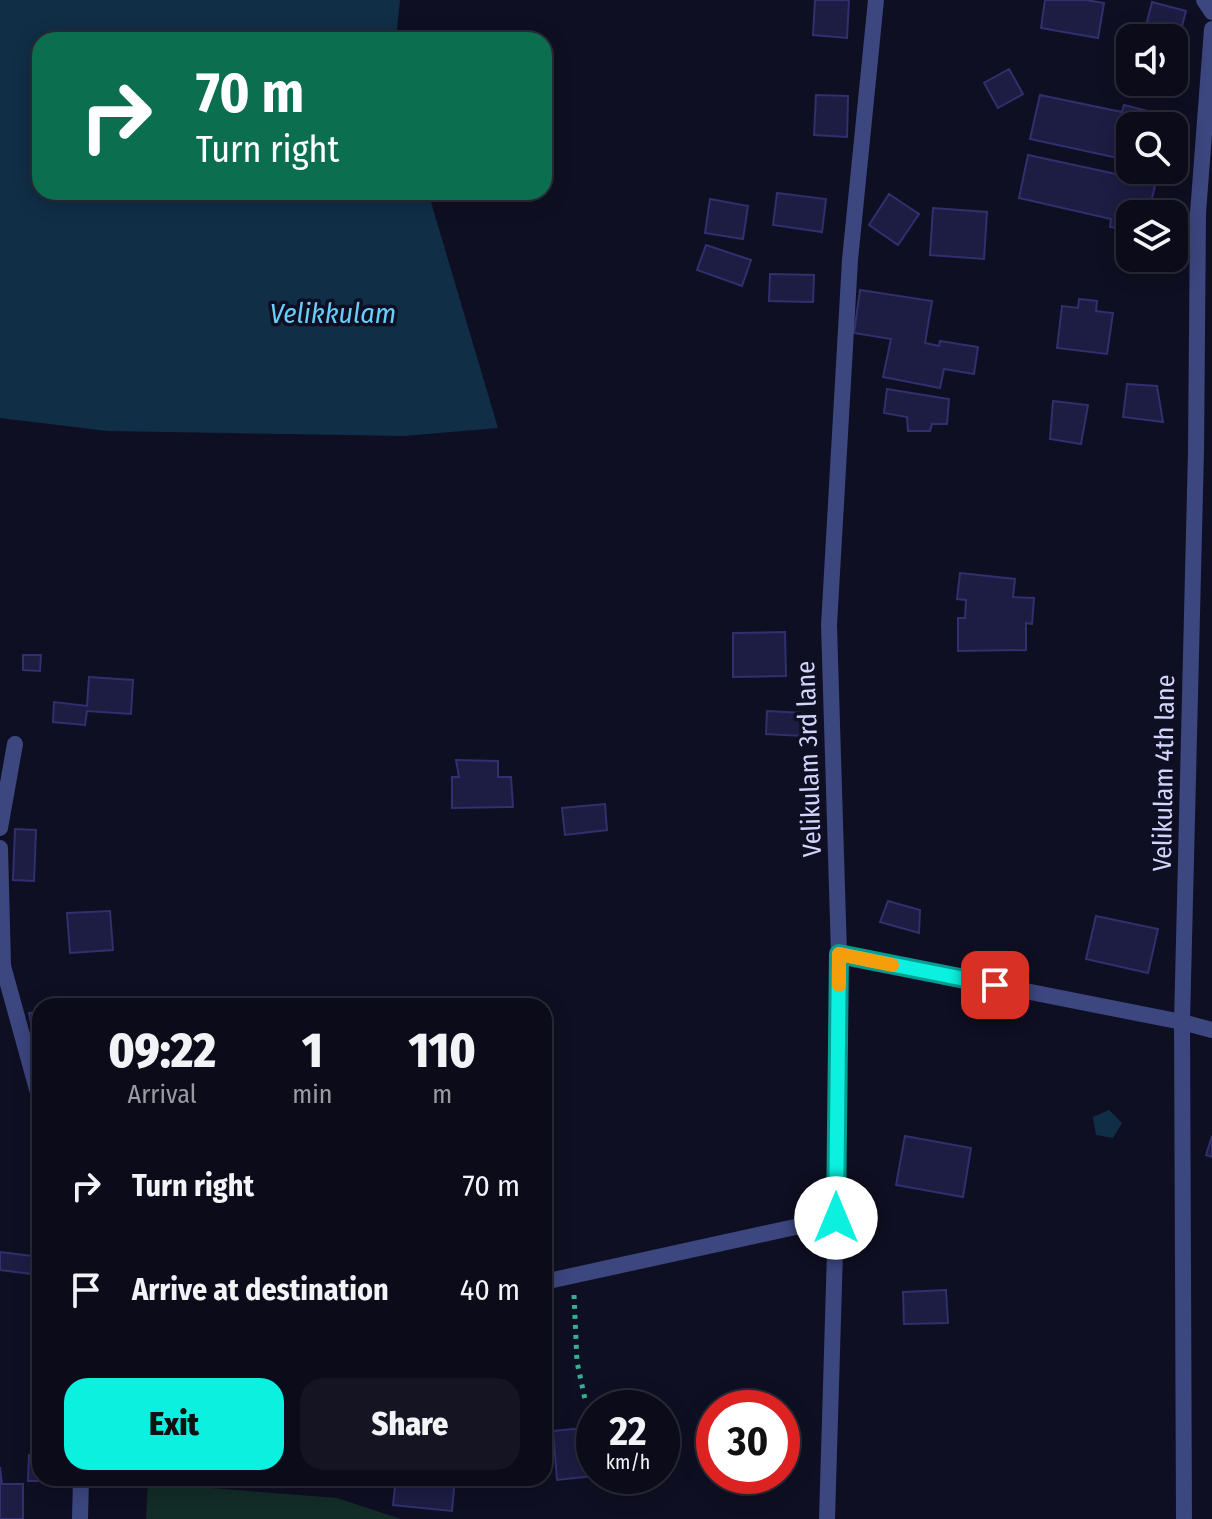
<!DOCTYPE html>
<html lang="en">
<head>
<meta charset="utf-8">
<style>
  body { margin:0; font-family:"Fira Sans Condensed",sans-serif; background:#141423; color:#f1f3f6; height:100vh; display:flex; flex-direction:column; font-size:30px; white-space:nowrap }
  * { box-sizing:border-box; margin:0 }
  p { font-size:26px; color:#9a9ba2 }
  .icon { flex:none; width:44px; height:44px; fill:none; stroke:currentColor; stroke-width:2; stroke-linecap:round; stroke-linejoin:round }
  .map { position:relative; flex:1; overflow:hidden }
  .panel { position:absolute; left:32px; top:998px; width:520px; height:488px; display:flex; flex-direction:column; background:#0b0b1a; border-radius:24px; box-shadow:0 4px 20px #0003,0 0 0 2px #2b2b39 }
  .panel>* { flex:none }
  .guide { position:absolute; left:32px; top:32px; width:520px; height:168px; border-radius:24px; box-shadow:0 4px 20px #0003,0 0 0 2px #2b2b39; background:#0b6e4f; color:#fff; overflow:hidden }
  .controls { position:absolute; left:1116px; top:24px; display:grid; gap:16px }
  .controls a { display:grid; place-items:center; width:72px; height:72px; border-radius:16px; background:#0b0b1a; box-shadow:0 4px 20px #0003,0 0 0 2px #2b2b39; font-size:40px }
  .speed { position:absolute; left:576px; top:1390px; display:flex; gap:16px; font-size:40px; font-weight:700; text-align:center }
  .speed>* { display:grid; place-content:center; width:104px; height:104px; border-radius:50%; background:#0b0b1a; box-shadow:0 4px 20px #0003,0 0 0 2px #2b2b39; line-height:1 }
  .speed small { font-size:20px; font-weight:400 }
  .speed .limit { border:12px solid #d22; background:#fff; color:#111 }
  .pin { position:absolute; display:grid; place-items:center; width:68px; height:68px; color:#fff; margin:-34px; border-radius:16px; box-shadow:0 4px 12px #0006 }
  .me { position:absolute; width:88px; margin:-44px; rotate:0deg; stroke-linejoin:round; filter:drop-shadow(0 0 6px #0008) }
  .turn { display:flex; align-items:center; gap:28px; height:168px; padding:0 32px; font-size:36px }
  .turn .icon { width:104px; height:104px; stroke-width:2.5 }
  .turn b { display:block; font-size:56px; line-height:68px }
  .eta { display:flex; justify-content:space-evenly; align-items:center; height:136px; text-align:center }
  .eta b { font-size:48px; font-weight:800; line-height:56px }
  .button { display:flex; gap:16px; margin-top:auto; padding:16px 32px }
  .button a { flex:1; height:92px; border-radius:24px; background:#0bf0df; color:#111; font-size:32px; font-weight:800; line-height:92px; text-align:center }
  .button a+a { background:#141423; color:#f1f3f6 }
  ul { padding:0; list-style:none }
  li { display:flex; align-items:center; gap:24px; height:104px; padding:0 32px }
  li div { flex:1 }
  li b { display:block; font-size:30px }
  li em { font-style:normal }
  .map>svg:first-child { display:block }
</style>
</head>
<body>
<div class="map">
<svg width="1212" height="1519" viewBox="0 0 1212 1519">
  <rect width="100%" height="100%" fill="#0f0f23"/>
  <path fill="#122c27" d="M148 1483 337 1498 401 1519H146Z"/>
  <path fill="#102e46" d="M0 0H400L396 40H40V192H428L498 428 404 436 107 431 0 418Z
    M1109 1110 1122 1123 1113 1138 1096 1135 1093 1117Z"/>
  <path fill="#1d1c43" stroke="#312f6d" stroke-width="2" d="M815 0H849L847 38 813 35Z
    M1045 0H1085L1104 3 1098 38 1041 28Z
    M1152 2 1186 11 1174 57V38H1143Z
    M1009 69 1023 94 998 108 984 83Z
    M816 95 848 96 847 137 814 135Z
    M1040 95 1122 112 1124 105 1171 117 1169 126H1130V170H1159L1148 214H1130V230L1110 227 1111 219 1019 198 1028 155 1116 174 1118 158 1030 139Z
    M777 193 826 199 822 232 773 225Z
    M889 194 919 214 898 245 869 225Z
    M710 199 748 206 743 239 705 233Z
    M933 208 987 212 984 259 930 255Z
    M706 245 751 260 742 286 697 270Z
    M770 274 814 275 813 302 769 301Z
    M860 290 932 301 925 343 939 346 940 341 978 347 974 374 944 369 940 388 883 377 891 339 854 333Z
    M1079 299 1097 301 1096 311 1113 313 1107 354 1057 348 1062 306 1078 308Z
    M1127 384 1157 386 1163 422 1123 417Z
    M887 389 949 399 947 424H932L930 431H908L907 417 884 413Z
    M1053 401 1088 405 1081 444 1050 439Z
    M960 573 1015 579 1013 597 1034 598 1032 624 1026 623V650L958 651V618H965L966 600 957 599Z
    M785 632 786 676 733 677V633Z
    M23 655H41L40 671 23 670Z
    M89 677 133 680 131 714 87 711 85 725 53 722 54 702 87 706Z
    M767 711 804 713 802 736 766 734Z
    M456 760 498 761V777H511L513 807 452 808V777H459Z
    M605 804 607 830 565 835 562 808Z
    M15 829 36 830 34 881 13 880Z
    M888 901 920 910 919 933 880 922Z
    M110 911 113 950 70 953 67 913Z
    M1096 916 1158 929 1148 973 1086 959Z
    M40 1012V1033L33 1034 29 1013Z
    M905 1136 971 1148 963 1197 896 1185Z
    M1212 1136V1157L1206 1155Z
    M0 1252 40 1257V1275L0 1270Z
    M946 1290 948 1323 904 1324 903 1292Z
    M594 1427V1476L557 1480 553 1431Z
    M29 1455 40 1456V1478H57V1481H28Z
    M0 1467 2 1484H23V1519H0Z
    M396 1478H455L452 1511 393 1505Z"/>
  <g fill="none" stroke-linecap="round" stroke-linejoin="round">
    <path stroke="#34af92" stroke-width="5" stroke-dasharray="4 6" stroke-linecap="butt" d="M574 1295 577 1362 586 1404"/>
    <path stroke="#3c467f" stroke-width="16" d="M1204 0 1212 12
      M0 828 15 744
      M0 848 3 966 40 1100
      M839 954 1182 1022 1212 1030
      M544 1282 836 1218
      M80 1519 81 1478
      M827 1519 836 1218 839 954 829 625 850 260 876 0
      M1184 1519 1182 1022 1196 451 1198 213 1212 29"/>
  </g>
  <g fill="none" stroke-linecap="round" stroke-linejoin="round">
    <g stroke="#079c91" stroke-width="20">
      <path id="route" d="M836 1218 839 954 995 985"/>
    </g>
    <use href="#route" stroke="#0bf0df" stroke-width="14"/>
    <path stroke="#f59e0b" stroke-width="14" d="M839 985V954L892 965"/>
  </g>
  <g text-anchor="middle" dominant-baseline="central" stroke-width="7" stroke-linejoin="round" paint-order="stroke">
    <g font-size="26" fill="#d3d5fd" stroke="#0f0f23">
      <text transform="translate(809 759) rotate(-92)">Velikulam 3rd lane</text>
      <text transform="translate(1164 773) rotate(-89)">Velikulam 4th lane</text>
    </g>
    <g font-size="28" font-style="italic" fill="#66cef8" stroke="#0f0f23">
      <text x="333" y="313">Velikkulam</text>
    </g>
  </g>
</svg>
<div class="controls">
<a><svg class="icon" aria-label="sound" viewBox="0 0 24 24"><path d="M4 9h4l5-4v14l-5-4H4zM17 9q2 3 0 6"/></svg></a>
<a><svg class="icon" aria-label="search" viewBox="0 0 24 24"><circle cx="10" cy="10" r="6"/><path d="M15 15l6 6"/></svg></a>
<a><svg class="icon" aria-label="layers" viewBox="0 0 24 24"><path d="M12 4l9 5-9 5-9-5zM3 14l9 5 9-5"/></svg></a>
</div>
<div class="speed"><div>22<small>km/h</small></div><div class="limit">30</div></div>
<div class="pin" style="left:995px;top:985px;background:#d93025"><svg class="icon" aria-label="arrive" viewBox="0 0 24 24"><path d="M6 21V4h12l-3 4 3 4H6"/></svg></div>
<svg class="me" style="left:836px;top:1218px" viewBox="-20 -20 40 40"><circle r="19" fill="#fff"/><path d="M0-13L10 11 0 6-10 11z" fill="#0bf0df"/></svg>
<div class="guide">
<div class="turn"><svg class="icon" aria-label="right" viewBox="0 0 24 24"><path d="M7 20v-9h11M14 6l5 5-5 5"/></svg><div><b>70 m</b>Turn right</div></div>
</div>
<section class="panel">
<div class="eta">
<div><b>09:22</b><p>Arrival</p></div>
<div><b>1</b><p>min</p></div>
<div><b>110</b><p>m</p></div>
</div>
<ul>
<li><svg class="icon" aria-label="right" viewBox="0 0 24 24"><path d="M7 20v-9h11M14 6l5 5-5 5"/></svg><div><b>Turn right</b></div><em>70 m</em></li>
<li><svg class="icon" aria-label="arrive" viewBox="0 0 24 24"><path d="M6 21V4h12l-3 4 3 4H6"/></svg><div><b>Arrive at destination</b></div><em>40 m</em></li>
</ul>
<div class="button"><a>Exit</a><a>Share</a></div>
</section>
</div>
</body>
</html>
